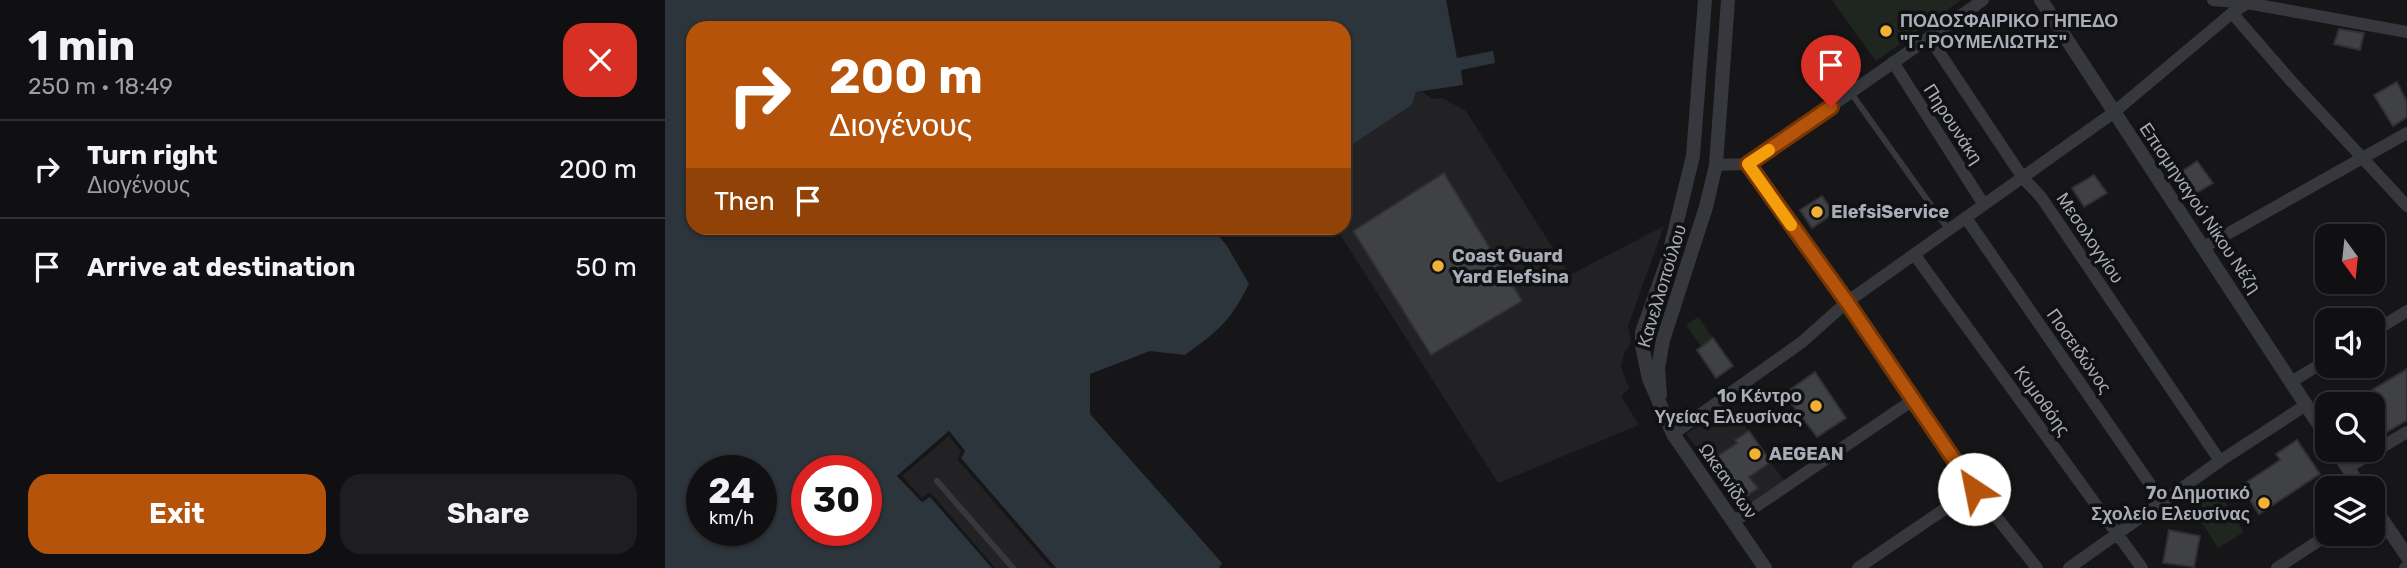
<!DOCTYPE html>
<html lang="en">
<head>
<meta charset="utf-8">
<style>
  body { margin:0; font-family:Rubik,sans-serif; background:#1e1e20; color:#f1f3f6; height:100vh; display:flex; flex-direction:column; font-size:26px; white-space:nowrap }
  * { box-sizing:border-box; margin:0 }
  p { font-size:23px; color:#9c9d9f }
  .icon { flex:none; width:38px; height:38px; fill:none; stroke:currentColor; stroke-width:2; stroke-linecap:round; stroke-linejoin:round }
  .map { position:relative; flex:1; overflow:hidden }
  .side { display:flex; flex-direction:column; background:#101012; width:665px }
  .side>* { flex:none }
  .hud { position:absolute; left:21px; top:21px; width:665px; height:214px; border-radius:21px; box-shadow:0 2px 5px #0004,0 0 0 2px #303032; background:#b45309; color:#fff; overflow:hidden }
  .needle { width:46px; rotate:165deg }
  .buttons { position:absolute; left:1650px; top:224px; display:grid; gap:14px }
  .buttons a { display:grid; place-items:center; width:70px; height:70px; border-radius:14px; background:#101012; box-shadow:0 2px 5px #0004,0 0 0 2px #303032; font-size:35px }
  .speed { position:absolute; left:21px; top:455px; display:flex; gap:14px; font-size:35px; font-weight:700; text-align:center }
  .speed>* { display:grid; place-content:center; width:91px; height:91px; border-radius:50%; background:#101012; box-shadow:0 2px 5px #0004,0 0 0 2px #303032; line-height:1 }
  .speed small { font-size:18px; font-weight:400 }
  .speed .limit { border:10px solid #d22; background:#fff; color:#111 }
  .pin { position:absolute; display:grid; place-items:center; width:60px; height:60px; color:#fff; margin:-72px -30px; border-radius:50% 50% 50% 0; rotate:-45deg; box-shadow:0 0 7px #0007 }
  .pin .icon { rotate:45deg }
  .me { position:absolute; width:77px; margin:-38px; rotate:326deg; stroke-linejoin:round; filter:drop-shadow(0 0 5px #0008) }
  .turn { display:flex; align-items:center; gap:24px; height:147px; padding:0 28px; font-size:32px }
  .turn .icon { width:91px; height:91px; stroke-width:2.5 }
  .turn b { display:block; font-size:49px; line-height:60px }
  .then { display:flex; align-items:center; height:66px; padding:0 28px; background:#0003; gap:14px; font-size:26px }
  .round { display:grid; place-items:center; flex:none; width:74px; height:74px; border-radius:21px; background:#1e1e20 }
  .summary { display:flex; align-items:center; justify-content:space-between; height:119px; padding:0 28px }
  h1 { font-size:42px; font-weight:700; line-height:52px }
  .primary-button { display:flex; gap:14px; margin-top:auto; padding:14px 28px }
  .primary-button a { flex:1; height:80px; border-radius:21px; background:#b45309; color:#fff; font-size:28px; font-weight:700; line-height:80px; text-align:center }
  .primary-button a+a { background:#1e1e20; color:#f1f3f6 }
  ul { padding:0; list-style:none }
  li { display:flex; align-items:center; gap:21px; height:98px; padding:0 28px; border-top:2px solid #303032 }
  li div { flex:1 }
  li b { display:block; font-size:26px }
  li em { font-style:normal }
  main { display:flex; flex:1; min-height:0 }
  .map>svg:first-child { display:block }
</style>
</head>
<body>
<main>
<section class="side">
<div class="summary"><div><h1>1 min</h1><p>250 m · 18:49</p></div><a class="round" style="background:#d93025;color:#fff"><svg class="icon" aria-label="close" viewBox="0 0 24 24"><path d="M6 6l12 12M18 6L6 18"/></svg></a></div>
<ul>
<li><svg class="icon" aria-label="right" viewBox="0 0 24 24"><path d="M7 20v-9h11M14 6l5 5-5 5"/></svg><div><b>Turn right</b><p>Διογένους</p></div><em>200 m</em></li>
<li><svg class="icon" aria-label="arrive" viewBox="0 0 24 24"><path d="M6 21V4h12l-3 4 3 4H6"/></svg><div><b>Arrive at destination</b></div><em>50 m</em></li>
</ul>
<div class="primary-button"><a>Exit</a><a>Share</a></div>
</section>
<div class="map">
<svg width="1742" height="568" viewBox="0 0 1742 568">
  <rect width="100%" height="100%" fill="#161618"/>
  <path fill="#222225" d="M751 92H758L767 99 777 98 801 111 905 275 999 226 963 326 966 343 959 353 956 367 964 388 956 396 974 425 833 483 671 228H679V150L747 105Z
    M1064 404 1123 486 1084 512 1021 434Z
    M284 431 300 451 296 458 391 568H312L232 476Z"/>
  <path fill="#1e261f" d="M1167 0H1296L1211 61Z
    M1033 317 1048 338 1037 347 1021 325Z
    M1553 490 1579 532 1553 548 1526 505Z"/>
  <path fill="#2c353c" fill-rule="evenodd" d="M0 0H781L792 58 828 51 830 63 796 70 798 85 751 92 747 105 679 150V28H28V228H547L562 246 584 284C564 323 554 330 520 355L485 351 425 374V414L557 563 554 568H391L295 458 300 451 284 431 232 476 257 502 265 496 327 568H0ZM37 471H96V530H37ZM142 471H201V530H142Z"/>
  <path fill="#161618" d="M284 431 300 451 296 458 391 568H386L293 460 296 451 284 436 237 476 257 498 263 493 267 494 330 568H327L265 497 257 502 232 476Z"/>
  <path fill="#404145" stroke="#303034" stroke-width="2" d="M1674 29 1699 33 1695 50 1669 44Z
    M1732 82 1742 102V117L1728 126 1709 95Z
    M1532 161 1548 183 1523 198 1510 176Z
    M779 173 857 301 766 355 688 231Z
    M1429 175 1442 193 1419 207 1407 188Z
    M1157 196 1169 213 1147 228 1135 210Z
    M1048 338 1068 366 1051 378 1032 350Z
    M1742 369V420L1708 440V404H1684Z
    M1150 372 1181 418 1152 437 1119 394Z
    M1084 431 1106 462 1084 477 1093 488 1079 498 1048 459 1072 443 1070 440Z
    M1632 440 1655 474 1594 514 1576 486 1615 460 1611 454Z
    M1504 530 1535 536 1529 567 1498 563Z"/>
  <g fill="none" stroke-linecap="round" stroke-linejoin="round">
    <path stroke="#37383d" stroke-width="6" d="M1186 93 1283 229
      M272 481 348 568"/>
    <path stroke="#37383d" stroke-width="12" d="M1548 0 1582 3 1742 32
      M1567 13 1627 82 1742 206
      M1264 37 1358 178 1376 197 1555 461
      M1228 62 1319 205
      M1083 164 1318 0
      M1051 165 1083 164 1182 302 1309 489 1372 568
      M1301 218 1498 503
      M1539 247 1742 133
      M1249 254 1477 568
      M1708 332 1742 311
      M1626 382 1662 360
      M1008 434 1137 342 1182 302 1448 113 1567 13 1587 0
      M1682 468 1742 432
      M1068 522 1248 400
      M1193 568 1309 489
      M1404 568 1555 461 1641 405
      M1612 568 1664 534
      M1740 568 1742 566"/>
    <path stroke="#37383d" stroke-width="14" d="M1040 0 1028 156 1002 262 977 332V346L984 379 1008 434 1100 568
      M1376 0 1662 437
      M995 395 993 368 998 340 1041 207 1051 165 1063 0
      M1671 450 1696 488
      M1708 506 1742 556"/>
  </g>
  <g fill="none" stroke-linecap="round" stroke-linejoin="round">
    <g stroke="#753606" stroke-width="18">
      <path id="route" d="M1166 107 1083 164 1182 302 1309 489"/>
    </g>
    <use href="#route" stroke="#b45309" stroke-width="12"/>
    <path stroke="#f59e0b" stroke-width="12" d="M1104 150 1083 164 1126 225"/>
  </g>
  <g fill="#f2b134" stroke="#111113" stroke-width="2.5">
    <circle cx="1221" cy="31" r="7"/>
    <circle cx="1152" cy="212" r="7"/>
    <circle cx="773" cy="266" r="7"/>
    <circle cx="1151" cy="406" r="7"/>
    <circle cx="1090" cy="454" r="7"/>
    <circle cx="1599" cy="503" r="7"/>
  </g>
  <g text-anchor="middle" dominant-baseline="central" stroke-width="7" stroke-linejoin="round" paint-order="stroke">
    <g font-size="18" font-weight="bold" fill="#a8adb8" stroke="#111113" text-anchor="start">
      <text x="1235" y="21">ΠΟΔΟΣΦΑΙΡΙΚΟ ΓΗΠΕΔΟ<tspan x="1235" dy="21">"Γ. ΡΟΥΜΕΛΙΩΤΗΣ"</tspan></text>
      <text x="1166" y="212">ElefsiService</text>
      <text x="787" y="256">Coast Guard<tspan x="787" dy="21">Yard Elefsina</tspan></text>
      <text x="1137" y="396" text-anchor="end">1ο Κέντρο<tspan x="1137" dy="21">Υγείας Ελευσίνας</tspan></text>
      <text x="1104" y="454">AEGEAN</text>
      <text x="1585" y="493" text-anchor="end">7ο Δημοτικό<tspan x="1585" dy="21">Σχολείο Ελευσίνας</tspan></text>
    </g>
    <g font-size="18" fill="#a8adb8" stroke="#111113">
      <text transform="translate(1288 124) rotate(57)">Πηρουνάκη</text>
      <text transform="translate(1535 208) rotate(56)">Επισμηναγού Νίκου Νέζη</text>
      <text transform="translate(1425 238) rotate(56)">Μεσολογγίου</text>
      <text transform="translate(997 286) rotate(-73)">Κανελλοπούλου</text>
      <text transform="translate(1414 351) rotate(55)">Ποσειδώνος</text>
      <text transform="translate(1377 401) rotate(54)">Κυμοθόης</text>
      <text transform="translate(1063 481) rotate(55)">Ωκεανίδων</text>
    </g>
  </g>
</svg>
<div class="buttons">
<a><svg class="needle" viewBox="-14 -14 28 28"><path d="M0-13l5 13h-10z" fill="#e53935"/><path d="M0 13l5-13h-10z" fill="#9c9d9f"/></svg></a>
<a><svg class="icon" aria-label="sound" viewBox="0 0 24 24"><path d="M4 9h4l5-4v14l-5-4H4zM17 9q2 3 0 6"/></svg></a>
<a><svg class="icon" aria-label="search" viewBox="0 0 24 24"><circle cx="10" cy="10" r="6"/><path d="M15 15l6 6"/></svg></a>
<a><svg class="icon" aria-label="layers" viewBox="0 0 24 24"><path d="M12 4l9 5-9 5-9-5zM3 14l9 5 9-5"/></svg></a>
</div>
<div class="speed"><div>24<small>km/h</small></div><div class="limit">30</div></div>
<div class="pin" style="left:1166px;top:107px;background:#d93025"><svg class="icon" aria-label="arrive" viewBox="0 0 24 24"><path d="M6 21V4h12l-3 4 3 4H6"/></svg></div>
<svg class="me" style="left:1309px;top:489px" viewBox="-20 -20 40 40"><circle r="19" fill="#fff"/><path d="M0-13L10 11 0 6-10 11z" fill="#b45309"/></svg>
<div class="hud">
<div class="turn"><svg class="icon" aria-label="right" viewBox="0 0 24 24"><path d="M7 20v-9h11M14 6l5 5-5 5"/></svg><div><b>200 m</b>Διογένους</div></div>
<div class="then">Then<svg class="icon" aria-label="arrive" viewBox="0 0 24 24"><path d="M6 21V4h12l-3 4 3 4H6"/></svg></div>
</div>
</div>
</main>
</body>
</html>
